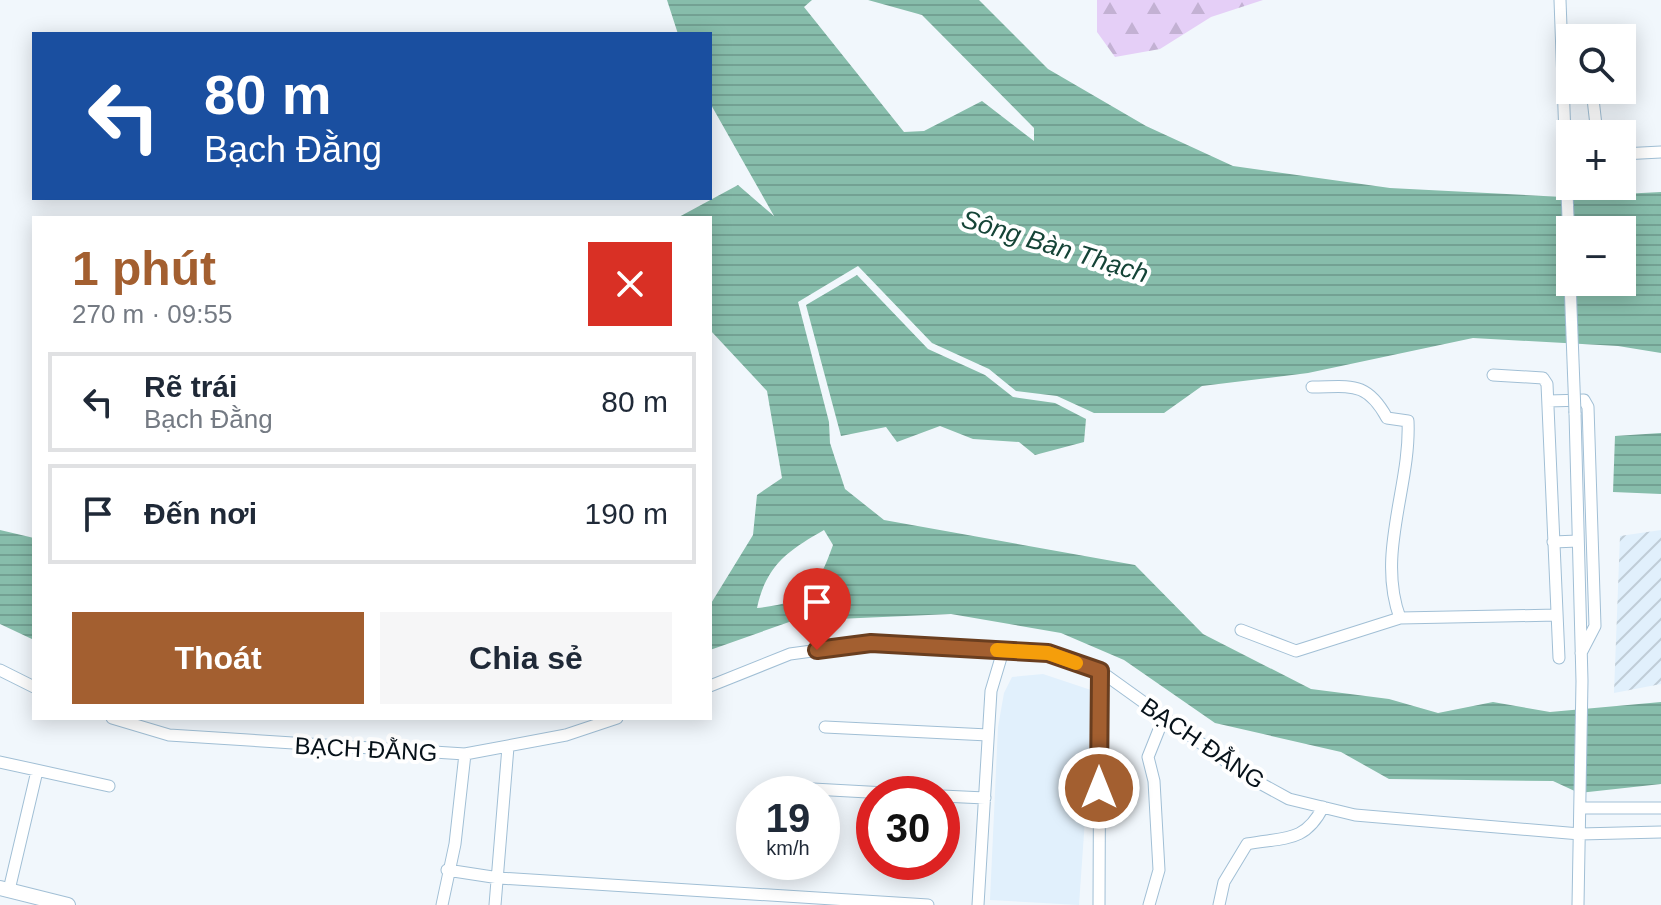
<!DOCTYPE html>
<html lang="vi">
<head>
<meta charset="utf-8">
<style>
  body { margin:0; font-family:Helvetica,sans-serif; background:#f6f6f7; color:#1f2937; height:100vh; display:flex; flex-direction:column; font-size:30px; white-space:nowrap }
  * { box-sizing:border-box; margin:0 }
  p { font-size:26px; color:#747a83 }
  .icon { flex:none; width:44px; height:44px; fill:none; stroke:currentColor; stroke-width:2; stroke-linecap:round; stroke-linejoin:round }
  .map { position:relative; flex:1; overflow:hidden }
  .panel { position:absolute; left:32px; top:216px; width:680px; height:504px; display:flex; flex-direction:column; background:#fff; border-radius:0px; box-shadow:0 4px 20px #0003 }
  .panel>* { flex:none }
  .banner { position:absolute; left:32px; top:32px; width:680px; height:168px; border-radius:0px; box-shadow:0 4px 20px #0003; background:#1a4fa0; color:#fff; overflow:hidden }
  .fabs { position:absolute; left:1556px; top:24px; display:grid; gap:16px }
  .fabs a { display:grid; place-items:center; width:80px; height:80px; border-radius:0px; background:#fff; box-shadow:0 4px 20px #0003; font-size:40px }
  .speed { position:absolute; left:736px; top:776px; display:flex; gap:16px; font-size:40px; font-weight:700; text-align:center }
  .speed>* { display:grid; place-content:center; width:104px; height:104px; border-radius:50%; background:#fff; box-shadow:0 4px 20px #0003; line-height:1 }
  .speed small { font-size:20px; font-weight:400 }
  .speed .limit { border:12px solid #d22; background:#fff; color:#111 }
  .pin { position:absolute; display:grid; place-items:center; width:68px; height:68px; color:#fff; margin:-82px -34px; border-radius:50% 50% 50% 0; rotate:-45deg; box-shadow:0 0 8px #0007 }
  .pin .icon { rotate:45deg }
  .me { position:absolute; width:88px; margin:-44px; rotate:0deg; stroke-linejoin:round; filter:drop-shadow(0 0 6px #0008) }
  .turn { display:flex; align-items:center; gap:28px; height:168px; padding:0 40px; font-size:36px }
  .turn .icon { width:104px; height:104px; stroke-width:2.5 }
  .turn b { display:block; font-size:56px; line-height:68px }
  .round { display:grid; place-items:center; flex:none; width:84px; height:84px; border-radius:0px; background:#f6f6f7 }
  .head { display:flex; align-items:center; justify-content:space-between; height:136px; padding:0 40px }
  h1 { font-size:48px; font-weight:700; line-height:60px; color:#a35f30 }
  .button { display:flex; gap:16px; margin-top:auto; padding:16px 40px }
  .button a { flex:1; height:92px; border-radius:0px; background:#a35f30; color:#fff; font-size:32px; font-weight:700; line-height:92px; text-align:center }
  .button a+a { background:#f6f6f7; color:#1f2937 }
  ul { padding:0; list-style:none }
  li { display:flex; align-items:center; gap:24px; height:100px; margin:0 16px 12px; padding:0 24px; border:4px solid #e0e1e3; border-radius:0px }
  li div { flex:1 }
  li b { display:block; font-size:30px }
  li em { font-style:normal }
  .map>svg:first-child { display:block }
</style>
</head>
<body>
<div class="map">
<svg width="1661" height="905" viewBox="0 0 1661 905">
  <defs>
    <pattern id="industrial-furrows" width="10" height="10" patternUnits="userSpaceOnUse" patternTransform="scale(2)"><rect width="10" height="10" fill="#e1f0fc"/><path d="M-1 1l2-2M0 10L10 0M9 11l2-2" fill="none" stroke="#c0cdd7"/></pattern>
    <pattern id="forest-firs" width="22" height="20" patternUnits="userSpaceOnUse" patternTransform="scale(2)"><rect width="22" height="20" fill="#e5cff7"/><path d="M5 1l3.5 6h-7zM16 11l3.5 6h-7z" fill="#c3b1d3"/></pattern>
    <pattern id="water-rules" width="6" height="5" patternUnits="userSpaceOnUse" patternTransform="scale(2)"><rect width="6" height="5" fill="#87bdab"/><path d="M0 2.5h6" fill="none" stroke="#73a193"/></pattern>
  </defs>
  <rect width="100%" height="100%" fill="#f1f7fc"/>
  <path fill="#e1f0fc" d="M1043 674 1094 691 1079 905 990 900 998 727 1004 693 1012 677Z"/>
  <path fill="url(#industrial-furrows)" d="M1661 530V684L1614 693 1620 536Z"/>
  <path fill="url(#forest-firs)" d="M1097 0H1263L1211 17 1160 49 1115 57 1097 32Z"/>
  <path fill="url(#water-rules)" fill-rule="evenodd" d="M667 0H812L804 7 904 132 924 131 982 101 1034 141V128L922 15 868 0H979L1048 69 1146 126 1233 166 1390 188 1563 197 1661 192V353L1618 346 1473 338 1308 373 1202 386 1164 413H1094L1057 396 1016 391 989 369 932 343 858 266 798 302 829 422 830 443 845 489 884 520 1135 565 1203 634 1311 689 1389 699 1438 713 1493 702 1550 712 1661 702V784L1579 793 1553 781 1389 779 1341 752 1215 723 1124 660 1061 633 951 614 792 621 710 650V605L753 535 757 495 782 478 767 391 711 331 710 218H677L738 185 774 216 710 103V34H678ZM1570 230H1622V282H1570ZM824 530 833 545C817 590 806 603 757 608 766 565 789 550 824 530Z
    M857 275 928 349 985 375 1013 397 1055 403 1086 419 1084 442 1035 455 1019 442 973 439 940 426 897 442 886 427 841 436 806 305Z
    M1661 433V494L1613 492 1615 436Z
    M0 530 34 538V640L0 624Z"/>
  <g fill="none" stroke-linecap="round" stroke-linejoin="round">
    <g stroke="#a1bfd5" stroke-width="13">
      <path id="minor" d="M1560 0 1570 273
        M1592 90 1597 134
        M1622 154 1661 152
        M1493 375 1543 378 1547 384 1559 658
        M1312 387C1350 387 1366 380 1387 418L1408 421C1411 486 1376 554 1400 618
        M1548 401 1584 400 1588 407 1595 626 1581 653
        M1575 413 1582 681 1578 905
        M1553 542 1578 541
        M1241 630 1296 651 1400 618 1557 615
        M0 670 34 687
        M710 686 790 654 871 643 1048 653 1100 671 1245 775 1289 799 1355 815 1580 834 1661 832
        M112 718 169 735 465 754 566 735 617 718
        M825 727 988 735
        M0 762 109 786
        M813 789 904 794
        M942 796 985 798
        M1582 808H1661
        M447 870 499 878 928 905
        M9 890 37 771
        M442 905 455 844 465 754
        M495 905 508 747
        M978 905 991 691 1003 651
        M1099 905 1100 671
        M1149 905 1159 870 1154 781 1148 757 1164 717
        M1219 905 1224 882 1247 844C1284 837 1305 843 1323 807"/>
    </g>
    <g stroke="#a1bfd5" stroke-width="16">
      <path id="major" d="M0 888 68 905"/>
    </g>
    <use href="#minor" stroke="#fff" stroke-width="11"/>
    <use href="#major" stroke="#fff" stroke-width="14"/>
    <g stroke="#a1bfd5" stroke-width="13" stroke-linecap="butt">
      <path id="minor-bridge" d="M1570 282 1575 413"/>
    </g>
    <use href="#minor-bridge" stroke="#fff" stroke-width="11"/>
  </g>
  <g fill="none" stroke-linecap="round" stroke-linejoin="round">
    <g stroke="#6a3e1f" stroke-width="20">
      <path id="route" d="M817 650 871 643 1048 653 1100 671 1099 788"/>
    </g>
    <use href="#route" stroke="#a35f30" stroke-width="14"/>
    <path stroke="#f59e0b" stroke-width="14" d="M997 650 1048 653 1076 663"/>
  </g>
  <g text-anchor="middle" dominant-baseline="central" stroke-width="8" stroke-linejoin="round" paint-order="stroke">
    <g font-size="24" fill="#07121a" stroke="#fff">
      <text transform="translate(1203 743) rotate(34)">BẠCH ĐẰNG</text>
      <text transform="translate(366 749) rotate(3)">BẠCH ĐẰNG</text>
    </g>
    <g font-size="26" font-style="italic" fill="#154437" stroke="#fff">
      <text transform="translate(1055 246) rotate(17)">Sông Bàn Thạch</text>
    </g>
  </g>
</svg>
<div class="fabs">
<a><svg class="icon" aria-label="search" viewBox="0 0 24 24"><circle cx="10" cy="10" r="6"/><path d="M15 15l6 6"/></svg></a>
<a>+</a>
<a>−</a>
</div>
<div class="speed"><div>19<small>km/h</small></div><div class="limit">30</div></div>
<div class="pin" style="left:817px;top:650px;background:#d93025"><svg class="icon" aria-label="arrive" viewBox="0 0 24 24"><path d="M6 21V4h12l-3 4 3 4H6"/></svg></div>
<svg class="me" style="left:1099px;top:788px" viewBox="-20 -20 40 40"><circle r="17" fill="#a35f30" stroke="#fff" stroke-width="3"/><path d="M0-11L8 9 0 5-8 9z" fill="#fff"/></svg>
<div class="banner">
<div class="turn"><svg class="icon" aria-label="left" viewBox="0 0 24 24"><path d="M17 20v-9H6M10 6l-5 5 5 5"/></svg><div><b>80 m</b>Bạch Đằng</div></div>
</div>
<section class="panel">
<div class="head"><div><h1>1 phút</h1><p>270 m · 09:55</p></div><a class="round" style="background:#d93025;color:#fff"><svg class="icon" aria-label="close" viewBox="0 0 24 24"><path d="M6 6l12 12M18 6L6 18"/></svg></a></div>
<ul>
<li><svg class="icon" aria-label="left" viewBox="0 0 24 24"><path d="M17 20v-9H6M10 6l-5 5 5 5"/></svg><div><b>Rẽ trái</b><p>Bạch Đằng</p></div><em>80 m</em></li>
<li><svg class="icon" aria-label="arrive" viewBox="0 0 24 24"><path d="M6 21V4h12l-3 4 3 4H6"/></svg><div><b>Đến nơi</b></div><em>190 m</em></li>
</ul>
<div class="button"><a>Thoát</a><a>Chia sẻ</a></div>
</section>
</div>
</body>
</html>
